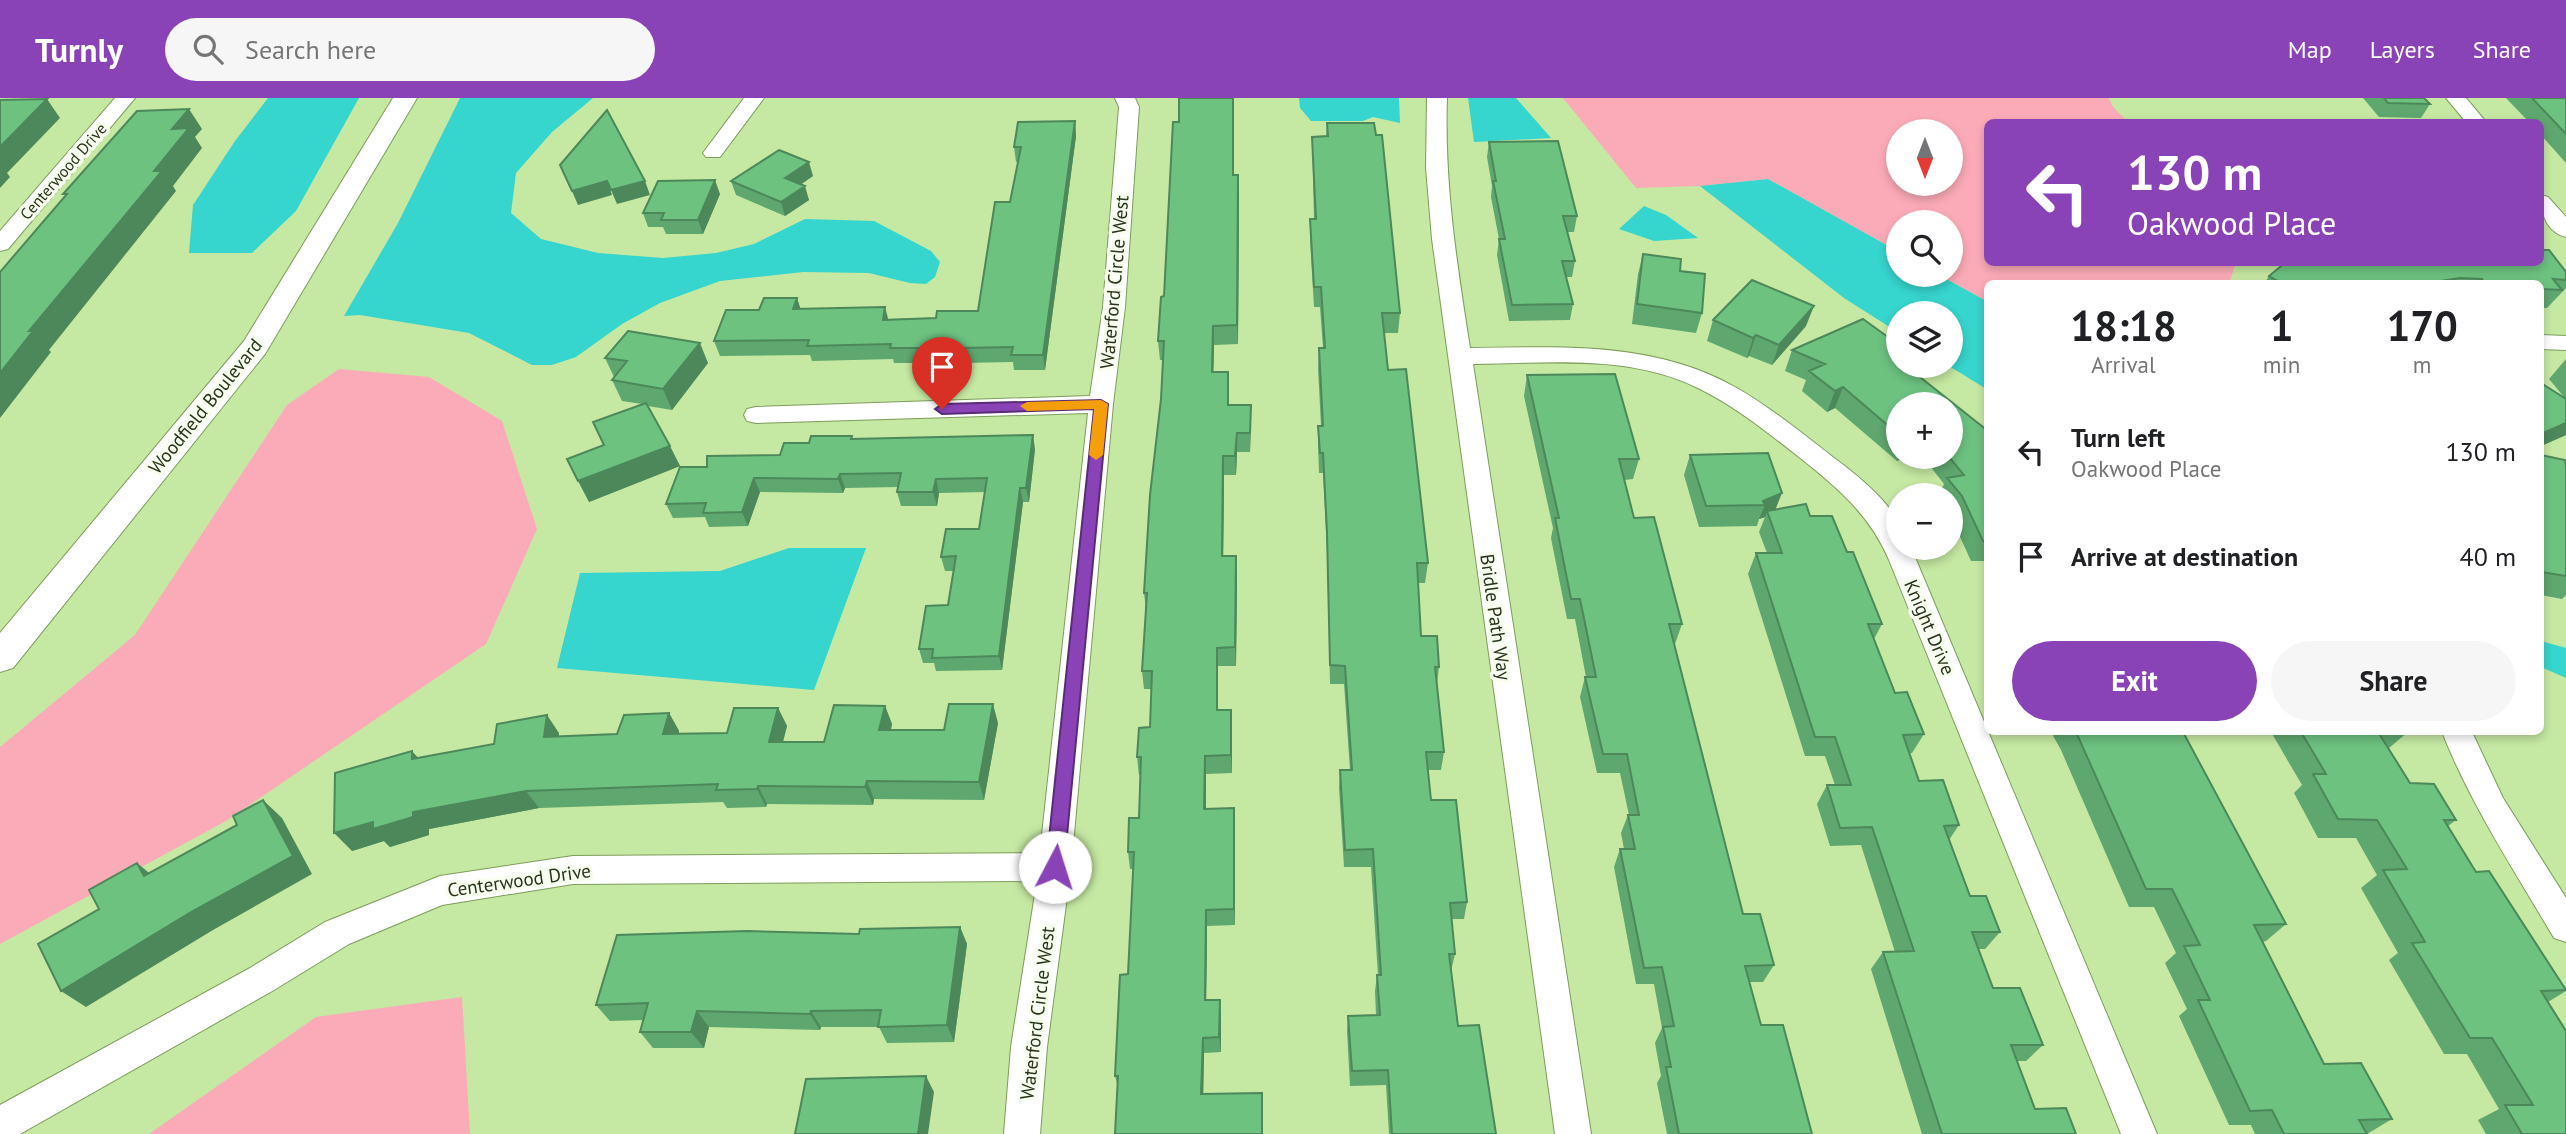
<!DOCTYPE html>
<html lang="en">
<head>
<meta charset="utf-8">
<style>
  body { margin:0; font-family:"PT Sans",sans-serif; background:#f6f6f6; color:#202124; height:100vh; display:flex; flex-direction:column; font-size:26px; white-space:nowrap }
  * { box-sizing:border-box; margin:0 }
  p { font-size:23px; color:#757577 }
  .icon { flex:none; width:38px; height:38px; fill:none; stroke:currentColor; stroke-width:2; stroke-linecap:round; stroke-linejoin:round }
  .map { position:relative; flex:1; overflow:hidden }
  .drawer { position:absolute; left:1984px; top:182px; width:560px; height:455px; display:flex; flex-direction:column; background:#fff; border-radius:10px; box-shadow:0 4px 10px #0003 }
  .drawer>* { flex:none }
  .banner { position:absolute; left:1984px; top:21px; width:560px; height:147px; border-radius:10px; box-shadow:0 4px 10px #0003; background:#8a43b7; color:#fff; overflow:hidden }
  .needle { width:46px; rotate:180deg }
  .controls { position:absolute; left:1886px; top:21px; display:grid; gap:14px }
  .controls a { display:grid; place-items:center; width:77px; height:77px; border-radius:50%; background:#fff; box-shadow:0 4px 10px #0003; font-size:35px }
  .pin { position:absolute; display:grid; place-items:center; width:60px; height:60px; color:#fff; margin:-72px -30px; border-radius:50% 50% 50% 0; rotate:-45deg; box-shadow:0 0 7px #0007 }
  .pin .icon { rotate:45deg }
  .me { position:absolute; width:77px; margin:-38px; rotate:5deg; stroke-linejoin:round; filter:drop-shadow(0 0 5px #0008) }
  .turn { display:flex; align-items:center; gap:24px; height:147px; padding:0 28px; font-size:32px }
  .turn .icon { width:91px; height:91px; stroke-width:2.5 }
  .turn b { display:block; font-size:49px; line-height:60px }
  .eta { display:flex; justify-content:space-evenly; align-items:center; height:119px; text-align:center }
  .eta b { font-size:42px; font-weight:700; line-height:49px }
  .button { display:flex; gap:14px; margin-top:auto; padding:14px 28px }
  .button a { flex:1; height:80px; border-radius:42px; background:#8a43b7; color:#fff; font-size:28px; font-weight:700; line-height:80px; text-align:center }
  .button a+a { background:#f6f6f6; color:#202124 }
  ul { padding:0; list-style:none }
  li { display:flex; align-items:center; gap:21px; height:105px; padding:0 28px }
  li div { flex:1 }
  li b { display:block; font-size:26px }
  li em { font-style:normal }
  header { display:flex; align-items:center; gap:42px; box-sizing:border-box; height:98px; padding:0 35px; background:#8a43b7; color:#fff }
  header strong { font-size:33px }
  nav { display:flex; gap:38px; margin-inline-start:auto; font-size:24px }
  .search { width:490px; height:63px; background:#f6f6f6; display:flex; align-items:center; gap:18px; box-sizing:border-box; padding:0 24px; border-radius:38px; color:#757577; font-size:26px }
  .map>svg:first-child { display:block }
</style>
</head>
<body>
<header>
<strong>Turnly</strong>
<div class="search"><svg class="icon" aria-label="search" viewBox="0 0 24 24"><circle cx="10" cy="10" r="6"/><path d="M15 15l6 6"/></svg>Search here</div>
<nav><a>Map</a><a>Layers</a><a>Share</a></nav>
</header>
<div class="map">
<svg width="2566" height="1036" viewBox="0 0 2566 1036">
  <rect width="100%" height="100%" fill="#c5e8a2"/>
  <path fill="#fbabb7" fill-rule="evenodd" d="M1563 0H2109L2113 9 2128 24H1988V164L2236 165 2229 185 1988 186V204L1939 177H1951V124H1899V154L1768 81 1700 88 1636 90ZM1899 33H1951V86H1899Z
    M339 271 429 279 502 323 537 431 486 546 226 723 0 846V649L135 537 287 307Z
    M462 899 470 1036H149L316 919Z"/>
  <path fill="#36d5cd" d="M268 0H359L296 113 252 155H189L193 107 235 43Z
    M460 0H593L552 34 516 75 511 115 541 141 598 155 663 160 716 155 754 146 805 121 874 123 931 153 940 164 935 179 926 186 910 185 869 175 803 174 720 183 660 205 622 226 576 259 552 267H532L469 235 360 217 344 218 398 125Z
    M1299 0H1399L1400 25 1373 19 1363 23H1311L1300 10Z
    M1468 0H1516L1551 40 1474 44Z
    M1768 81 1899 154V177H1939L1988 204V292L1949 268 1951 215H1899V235L1844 200 1700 88Z
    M1644 108 1666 117 1698 140 1654 143 1619 131Z
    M789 450H866L814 592 557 570 580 475 720 473Z
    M2541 543 2566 550V580L2541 569Z"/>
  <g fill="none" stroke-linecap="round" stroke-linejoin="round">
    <g stroke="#7e9d5b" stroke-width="2">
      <path id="minor" d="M115 0H135L8 151 0 153V133Z
        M744 0H764L720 59H706L703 55Z
        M1115 0H1135L1139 9 1125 209 1113 306 1071 769 1047 949 1040 1036H1004L1011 949 1037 783 573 786 442 807 349 846 274 892 20 1036H0V1007L250 870 325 824 440 778 573 758 1040 755 1088 315 756 325 747 323 744 317 747 311 756 309 1090 298 1103 209 1119 9Z
        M1427 0H1447C1444 85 1457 167 1470 250 1561 249 1653 243 1735 289 1770 309 1802 335 1834 360 1852 373 1894 406 1899 429 1900 435 1899 443 1899 450L1912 452 2157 1036H2121L1889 462C1870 417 1837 389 1799 359 1767 334 1735 308 1698 290 1629 256 1548 265 1473 266L1591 1036H1555L1432 141 1426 70Z
        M2446 0H2466L2486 24H2466Z
        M2541 97 2548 99 2566 119V139C2546 134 2541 115 2541 97Z
        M2541 237 2566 238V252L2541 251Z
        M2442 634H2472L2503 700 2566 800V844L2554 840C2514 772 2471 707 2442 634Z"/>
    </g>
    <g stroke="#7e9d5b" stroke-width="2">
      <path id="tertiary" d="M393 0H417L265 256 13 570 0 574V535L244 243Z"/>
    </g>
    <use href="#minor" fill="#fff" fill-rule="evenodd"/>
    <use href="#tertiary" fill="#fff" fill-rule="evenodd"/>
  </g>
  <path fill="#5ea76e" d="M2363 0H2424L2430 6 2421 20 2379 19Z
    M2506 0H2566V65L2541 37V24H2529Z
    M1075 23 1076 38 1045 272H1014L1013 264 962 265 961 271 930 272 929 265H894L893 261 812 263 810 257 720 258 714 243 759 212 797 200 800 211 889 221 936 220 978 213 1010 104 1018 64H1016L1014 49Z
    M1327 25 1400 215 1398 235H1384L1388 272 1428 465 1425 485H1418L1421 538 1439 569 1437 586 1444 654 1441 672H1428L1431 702 1467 804 1464 821H1452L1455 856 1451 873 1458 928 1496 1036H1389L1386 987 1350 988 1347 933 1348 918 1376 917 1375 893 1377 877H1378L1371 769H1344L1339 690 1340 672H1350L1344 586H1330L1327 454 1323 375H1319L1318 347V328H1321L1318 270 1319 250H1323L1320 209H1314L1310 140V121H1314L1312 39 1326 38Z
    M1489 44 1577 118 1574 134H1568L1575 163 1572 179H1566L1573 206 1570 222 1509 223 1497 157 1499 141 1491 99 1492 88 1487 59Z
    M1234 77H1238L1239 96 1238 246 1214 247 1213 274 1229 307H1251L1250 354H1237L1236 377H1224L1223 458 1237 477 1236 568H1218V612L1232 630V675L1206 676V711L1234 710 1235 827 1207 828 1206 902 1221 917V954L1204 955 1203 996 1263 1036 1118 989 1115 978 1128 876 1133 771H1130L1128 754 1139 720 1141 677H1139L1137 659 1150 629 1152 591H1144L1142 573 1146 512 1144 495 1161 301 1163 262H1160L1158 243 1164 198Z
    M813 78 801 86 809 102 785 118 736 97 731 83Z
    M720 96 703 136H666L663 129H648L643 115Z
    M1643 156 1680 173 1702 215 1696 235 1632 226 1638 176Z
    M2566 174V190L2547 210H2541V186H2264L2269 178Z
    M1713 222 1806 228 1772 267 1749 258 1747 260 1707 243Z
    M1792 252 1899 268H1909L1908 269 1988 333V463H1971L1951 419V397H1939L1944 386 1923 359H1951V306H1899V359L1897 363 1835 310 1827 314 1802 293 1806 282 1785 273Z
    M605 260 708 265 672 312 648 308 680 368 589 404 604 347 642 306 622 303 612 282 614 279Z
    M2566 261V337L2541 348V285L2564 299 2549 281Z
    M1527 277 1639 361 1633 381 1624 382 1634 420 1682 526 1675 546H1674L1743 816 1774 867 1763 884H1749L1761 927 1812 1036H1667L1657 985 1661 978 1655 945 1662 930 1654 886H1636L1614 769 1620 751H1624L1621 735 1628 717H1629L1620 675H1597L1580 599 1585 579H1586L1575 521H1567L1551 440 1553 430 1524 298Z
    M853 341 1035 351 1029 404H1023L1002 572 936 573 934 565H923L919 551 948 507 954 473H945L941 459 979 431 985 394 939 395 937 408H901L897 394 898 389 845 390 843 395 760 394 748 428 709 429 705 419 673 420 666 406 707 369 780 357 809 345Z
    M1690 357 1776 412 1810 418 1847 454 1882 526 1874 541 1895 595 1924 636 1912 655H1909L1919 683 1959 727 1949 742 1970 798 2000 834 1985 851H1979L1993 890 2043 947 2026 963H2017L2035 1011 2076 1036H1922L1871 871 1883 854H1895L1861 747 1830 748 1817 706 1827 687H1835L1825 658H1805L1748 476 1756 455H1767L1759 434 1765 419 1759 421 1757 428 1699 429 1684 377Z
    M2541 357 2566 368V497L2562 501 2541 497Z
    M885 608 892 626 891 632H944L998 625 984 702 874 701 873 707 767 706 766 709 727 710 723 704 539 710 429 731V737L390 749 384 743 352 753 418 660 559 635V638L617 636 669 615 679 633V636L727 635 778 610 787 628 783 644H824Z
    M2051 634H2183L2286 826 2266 843 2262 844 2324 966 2392 1021 2367 1036H2255L2251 1027H2229L2179 918 2187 911 2165 865 2176 855 2154 809H2129L2061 652Z
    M2271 634H2408L2389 650 2410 685 2456 722 2448 728 2476 774 2566 893 2548 904 2566 1036H2486L2478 1022 2499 1011 2467 956H2444L2389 862 2398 855 2361 790 2377 777 2356 740H2318L2294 695 2302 687Z
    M960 829 967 846 954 944 887 945 879 929H821L820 932 709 929 704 950H653L640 934 643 922 610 923 596 907 859 836Z"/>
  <path fill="#4c885a" d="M47 1 60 20 7 75 10 79 0 90V49Z
    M189 11 202 31 195 39 202 50 173 88 176 93 49 252 51 254 0 320V275L29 233 154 73 172 31Z
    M1075 23 1076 38 1045 272 1043 257Z
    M809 64 813 78 790 94 785 80Z
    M1238 77 1239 96 1238 246 1237 227Z
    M715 82 720 96 703 136 698 122Z
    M607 83 612 97 578 107 572 93Z
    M645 83 650 97 617 106 611 92Z
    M805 88 809 102 785 118 781 104Z
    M797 200 802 215 793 211Z
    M1814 208 1806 228 1772 267 1779 247Z
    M885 209 889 224 883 222Z
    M1213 228 1214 247 1213 294 1212 274Z
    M1756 237 1749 258 1747 260 1753 240Z
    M700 245 708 265 672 312 663 291Z
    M959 250 962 265 961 271 958 256Z
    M1843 289 1835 310 1827 314 1835 293Z
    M1251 307V327L1250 354V335Z
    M2566 325V337L2541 348V336Z
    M1237 335V354L1236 377 1235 358Z
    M1033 337 1035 351 1029 404 1026 390Z
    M670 348 680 368 589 404 578 383Z
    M1223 358 1224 377 1223 477 1222 458Z
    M1899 358V359H1907L1897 363Z
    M840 376 845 390 843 395 838 381Z
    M754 380 760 394 748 428 742 414Z
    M936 381 939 395 937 408 933 394Z
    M1020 390 1023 404 1002 572 999 558Z
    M1782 395 1774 415 1767 413 1765 419 1759 421 1765 407 1763 403Z
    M1236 458 1237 477 1236 568 1235 549Z
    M1217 550 1218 568V630L1217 612Z
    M993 606 998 625 984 702 979 684Z
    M885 608 892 626 886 650 879 632Z
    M778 610 787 628 778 662 769 644Z
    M1231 612 1232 630V675L1231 657Z
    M669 615 679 633 674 654 663 636Z
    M547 617 559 635 557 657 544 639Z
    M412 653 428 671 412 661Z
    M1205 658 1206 676V728L1204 711Z
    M867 683 874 701 873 707 865 689Z
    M758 688 767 706 766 709 757 691Z
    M526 693 539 710 429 731V737L390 749 384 743 352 753 334 735 413 714Z
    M263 702 282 720 312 776 213 832 86 909 61 893 191 814Z
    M1234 710 1235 728V827L1234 811Z
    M137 765 159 783 144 778Z
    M1206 812 1207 828 1206 917 1205 902Z
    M960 829 967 846 954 944 947 927Z
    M1220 902 1221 917V954L1219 939Z
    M697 913 709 929 704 950 691 934Z
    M811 913 821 929 820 932 810 916Z
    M1203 940 1204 955 1203 1010 1201 996Z
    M926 978 934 994 928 1036H918Z"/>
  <path fill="#6dc280" stroke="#4c885a" stroke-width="2" d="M1179 0H1233V77H1238L1237 227 1213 228 1212 274H1228V307H1251L1250 335H1237L1235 358H1223L1222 458H1236L1235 549 1217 550V612H1231V657L1205 658 1204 711 1234 710V811L1206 812 1205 902H1220L1219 939 1203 940 1201 996 1262 995V1036H1115L1118 978H1115L1120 877 1128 876 1134 754H1128L1129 720H1139L1141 659H1137L1139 630 1150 629 1152 573H1142L1147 495H1144L1150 397 1161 301 1164 243H1158L1161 199 1164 198 1173 24H1179Z
    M2384 0H2424L2430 6 2388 5Z
    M2532 0H2566V36Z
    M47 1 0 49V2Z
    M189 11 172 31 189 30 154 73H162L29 233H33L0 275V174L67 96H63L137 13Z
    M607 12 645 83 611 92 607 83 572 93 560 67Z
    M1075 23 1043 257H1011L1013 249 959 250 958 256 927 257 928 250H890L891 246 807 248 809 242 714 243 726 212H759L764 200H797L793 211 885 209 883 222 936 220 937 213H978L995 104H1010L1021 49H1014L1018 24Z
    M1327 25H1374L1376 37H1382L1400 215H1382L1388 272 1406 271 1428 465H1417L1421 538H1437L1439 569H1435L1444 654H1426L1431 702H1456L1467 804 1450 805 1455 856H1449L1458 928 1479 927 1496 1036H1392L1388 972 1352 973 1348 918 1380 917 1377 877H1381L1373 751 1345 752 1340 672H1352L1345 568 1330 567 1327 434 1323 355H1320L1318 328H1323L1319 250H1325L1321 189H1314L1310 121H1316L1312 39 1328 38Z
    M1558 43 1577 118H1563L1575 163H1562L1573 206 1512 207 1499 141H1505L1493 83H1496L1489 44Z
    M779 52 809 64 785 80 805 88 781 104 731 83Z
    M715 82 698 122H661L664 115H643L658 83Z
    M2541 152H2549L2566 174V182L2553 181 2562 192 2541 191V186H2485L2482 181 2460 180 2422 186H2283L2269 178 2286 164H2541Z
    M1643 156 1681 161 1680 173 1705 176 1702 215 1637 206Z
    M1752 182 1814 208 1779 247 1756 237 1753 240 1713 222Z
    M1863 221 1899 247V268H1906L1988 333V443H1983L1962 398 1947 380 1964 377 1949 359H1951V306H1899V337L1843 289 1835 293 1809 273 1825 266 1792 252Z
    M628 233 700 245 663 291 612 282 627 263 605 260Z
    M1615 276 1639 361H1619L1634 420 1654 419 1682 526H1669L1743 816H1760L1774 867 1745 868 1761 927H1783L1812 1036H1679L1666 969H1671L1663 929 1674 928 1662 869 1644 870 1620 751H1635L1628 717H1639L1627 656H1603L1585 579H1596L1580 501H1571L1555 420H1559L1527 277Z
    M2541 285 2566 301V325L2541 336Z
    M646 305 670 348 578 383 567 361 604 347 593 324Z
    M1033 337 1026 390H1020L999 558 932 560 933 551H919L926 508 948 507 956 458 941 459 946 431H979L987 380 936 381 933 394H897L901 375 840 376 838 381 754 380 742 414 703 415 706 405 666 406 680 369H707V358L780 357 784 345H809L811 338H852L851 341Z
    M1768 355 1782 395 1763 403 1765 407 1706 408 1690 357Z
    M2541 357 2565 362 2566 368V478L2541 474Z
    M1806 406 1810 418H1832L1847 454H1853L1882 526H1868L1895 595 1907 594 1924 636 1903 637 1919 683 1943 682 1959 727 1944 728 1970 798H1986L2000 834H1972L1993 890H2020L2043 947H2011L2035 1011 2066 1010 2076 1036H1942L1883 854 1914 853 1872 729 1840 730 1827 687H1851L1835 639H1815L1756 455H1782L1767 413Z
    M949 606H993L979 684 867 683 865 689 758 688 757 691 716 692 718 686 526 693 413 714V719L373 731V724L334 735 335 675 412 653V661L494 646 497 626 547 617 544 639 617 636 624 617 669 615 663 636 727 635 734 610H778L769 644H824L834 607 885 608 879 632H944Z
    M2076 634H2183L2286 826 2254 827 2324 966 2361 965 2392 1021 2359 1022 2367 1036H2284L2272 1012 2250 1013 2198 902H2210L2184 848 2200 847 2172 791H2146Z
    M2301 634H2378L2410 685 2434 686 2456 722H2444L2476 774 2489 773 2566 892 2541 893 2566 933V1036H2522L2505 1007H2533L2492 940H2470L2412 845 2425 844 2383 772 2407 771 2377 722 2338 721 2313 676H2326Z
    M263 702 293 758 191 814 61 893 38 846 99 811 89 792 137 765 144 778 237 727 233 718Z
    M960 829 947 927 878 929 881 912 811 913 810 916 697 913 691 934H640L648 905 596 907 617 837 747 833 859 836 860 831Z
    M926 978 918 1036H795L806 981Z"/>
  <path fill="#8a43b7" stroke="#5a2c77" stroke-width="2" d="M1101 302 1108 306 1064 769 1062 775 1055 777 1049 775 1046 769 1094 311 942 316 935 311 942 306Z"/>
  <path fill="#f59e0b" d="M1101 302 1108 306 1103 357 1096 362 1089 357 1094 311 1027 313 1020 308 1027 304Z"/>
  <g text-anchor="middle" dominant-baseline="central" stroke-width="7" stroke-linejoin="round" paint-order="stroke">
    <g font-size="16" fill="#28351a" stroke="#f7fef0">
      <text transform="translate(63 73) rotate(-49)">Centerwood Drive</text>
    </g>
    <g font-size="19" fill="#28351a" stroke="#f7fef0">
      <text transform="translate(1114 184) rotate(-85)">Waterford Circle West</text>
      <text transform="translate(205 308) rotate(-51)">Woodfield Boulevard</text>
      <text transform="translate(1496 519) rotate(82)">Bridle Path Way</text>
      <text transform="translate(1930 529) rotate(67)">Knight Drive</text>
      <text transform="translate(519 782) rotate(-8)">Centerwood Drive</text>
      <text transform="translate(1037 915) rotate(-83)">Waterford Circle West</text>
    </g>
  </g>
</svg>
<div class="controls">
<a><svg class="needle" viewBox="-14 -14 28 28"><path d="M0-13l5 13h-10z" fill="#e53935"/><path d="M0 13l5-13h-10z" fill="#757577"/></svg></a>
<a><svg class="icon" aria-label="search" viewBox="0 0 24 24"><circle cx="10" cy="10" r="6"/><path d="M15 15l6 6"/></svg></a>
<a><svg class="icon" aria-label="layers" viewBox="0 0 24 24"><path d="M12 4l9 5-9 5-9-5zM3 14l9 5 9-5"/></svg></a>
<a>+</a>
<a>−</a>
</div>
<div class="pin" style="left:942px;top:311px;background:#d93025"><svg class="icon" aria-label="arrive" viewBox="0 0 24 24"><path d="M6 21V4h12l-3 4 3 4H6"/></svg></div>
<svg class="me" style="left:1055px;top:769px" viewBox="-20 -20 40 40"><circle r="19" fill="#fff"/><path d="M0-13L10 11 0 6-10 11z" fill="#8a43b7"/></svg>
<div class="banner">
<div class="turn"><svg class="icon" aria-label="left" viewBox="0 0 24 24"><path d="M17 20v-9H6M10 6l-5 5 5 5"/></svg><div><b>130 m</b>Oakwood Place</div></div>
</div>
<section class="drawer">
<div class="eta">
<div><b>18:18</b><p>Arrival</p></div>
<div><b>1</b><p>min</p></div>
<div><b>170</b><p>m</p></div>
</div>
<ul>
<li><svg class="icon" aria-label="left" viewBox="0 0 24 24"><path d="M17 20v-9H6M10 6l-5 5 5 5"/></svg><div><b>Turn left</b><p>Oakwood Place</p></div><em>130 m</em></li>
<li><svg class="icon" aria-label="arrive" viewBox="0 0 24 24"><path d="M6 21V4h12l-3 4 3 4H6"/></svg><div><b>Arrive at destination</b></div><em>40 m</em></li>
</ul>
<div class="button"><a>Exit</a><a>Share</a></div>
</section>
</div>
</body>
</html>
